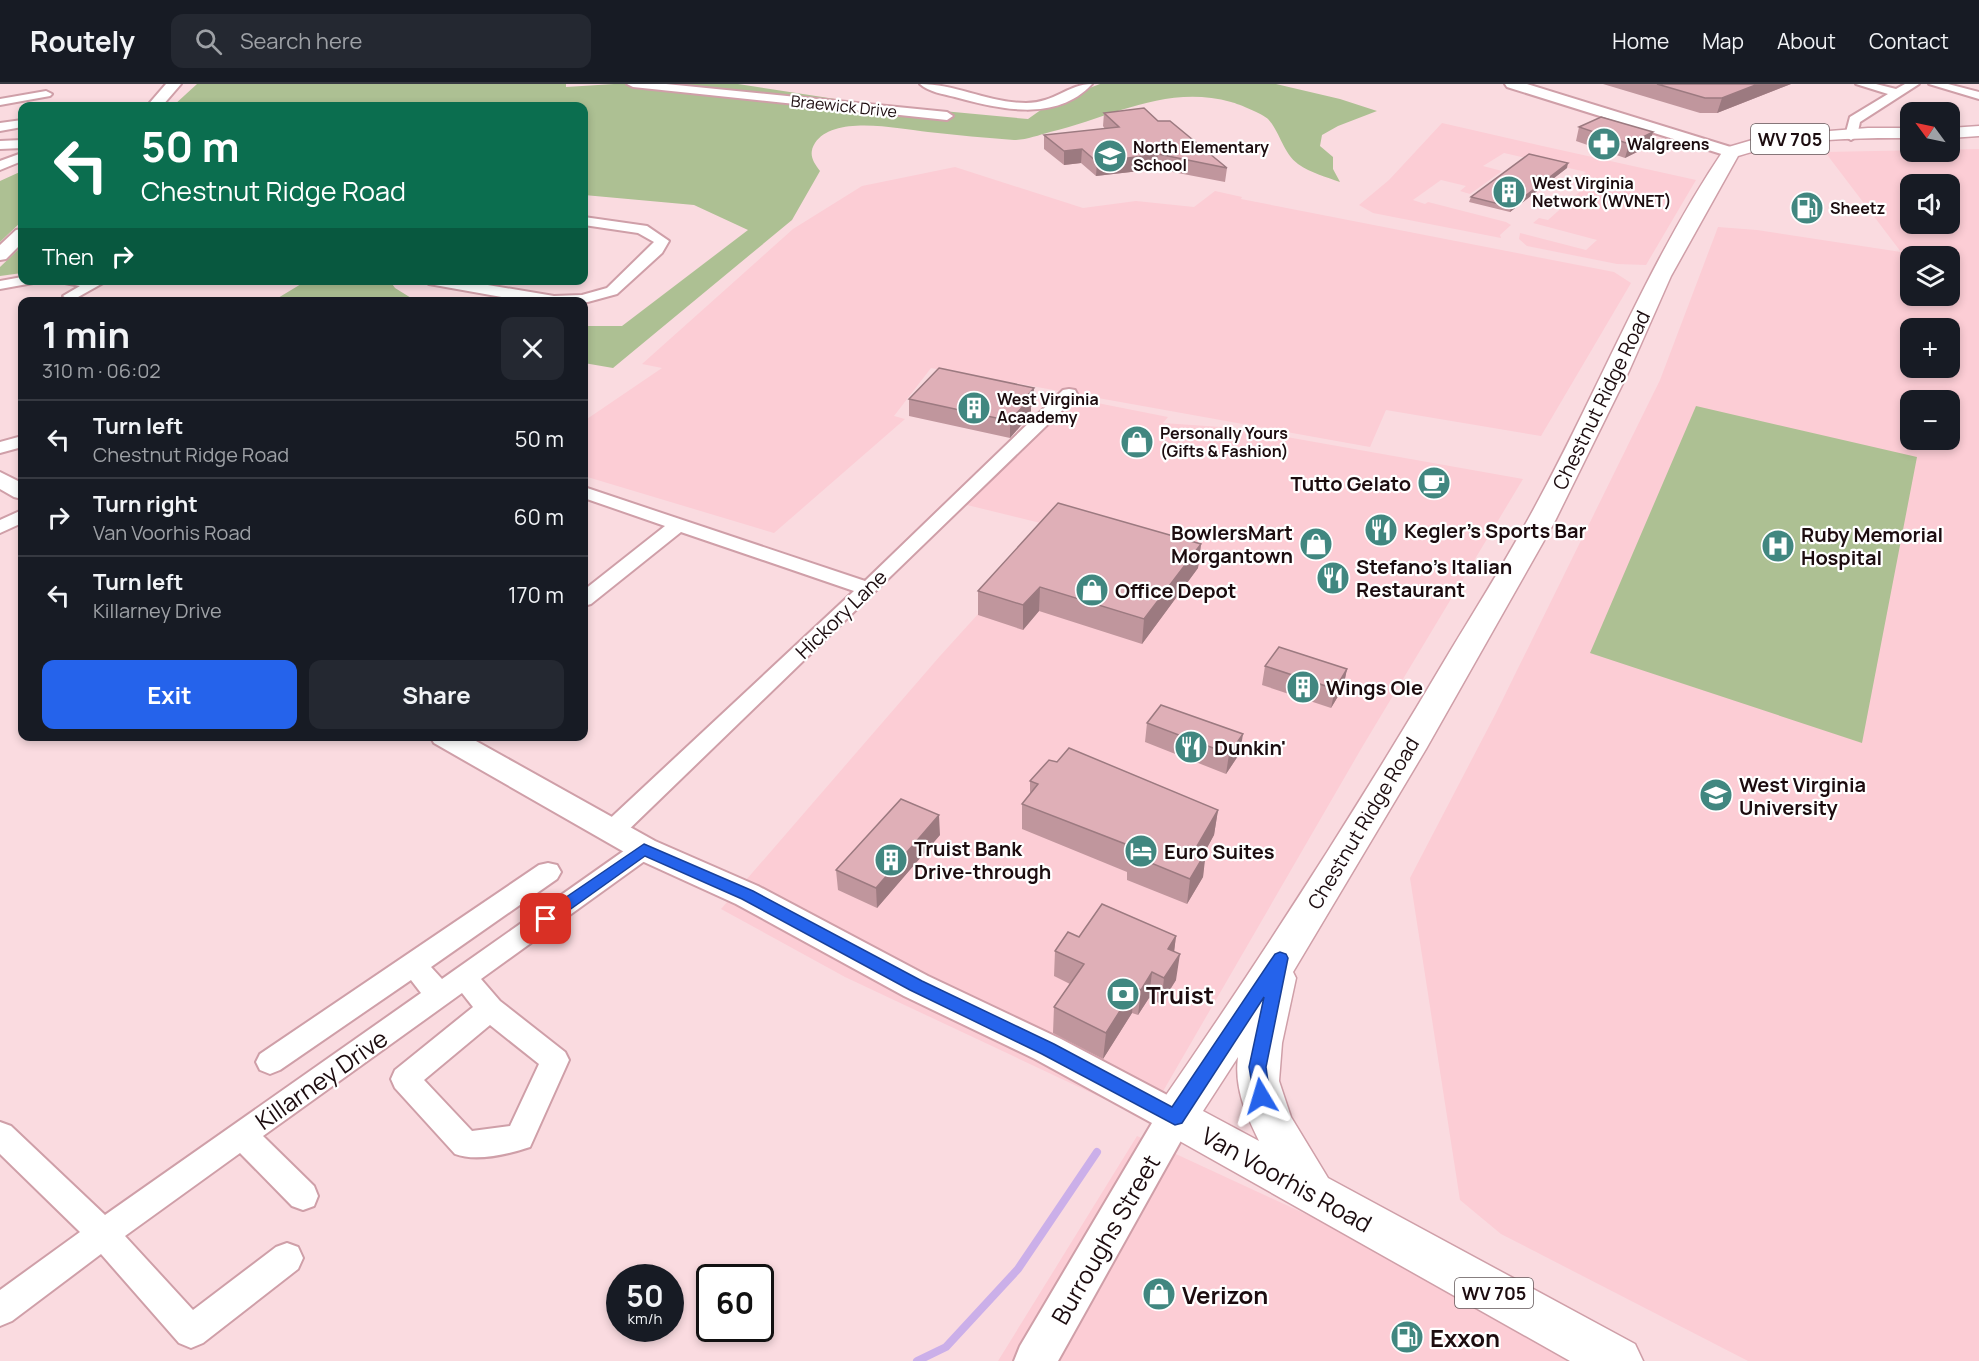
<!DOCTYPE html>
<html lang="en">
<head>
<meta charset="utf-8">
<style>
  body { margin:0; font-family:Manrope,sans-serif; background:#242831; color:#f1f3f6; height:100vh; display:flex; flex-direction:column; font-size:22px; white-space:nowrap }
  * { box-sizing:border-box; margin:0 }
  p { font-size:20px; color:#9ea1a6 }
  .icon { flex:none; width:33px; height:33px; fill:none; stroke:currentColor; stroke-width:2; stroke-linecap:round; stroke-linejoin:round }
  .map { position:relative; flex:1; overflow:hidden }
  .drawer { position:absolute; left:18px; top:213px; width:570px; height:444px; display:flex; flex-direction:column; background:#171b24; border-radius:12px; box-shadow:0 3px 9px #0003 }
  .drawer>* { flex:none }
  .top-card { position:absolute; left:18px; top:18px; width:570px; height:183px; border-radius:12px; box-shadow:0 3px 9px #0003; background:#0b6e4f; color:#fff; overflow:hidden }
  .needle { width:39px; rotate:303deg }
  .buttons { position:absolute; left:1900px; top:18px; display:grid; gap:12px }
  .buttons a { display:grid; place-items:center; width:60px; height:60px; border-radius:12px; background:#171b24; box-shadow:0 3px 9px #0003; font-size:30px }
  .speed { position:absolute; left:606px; top:1180px; display:flex; gap:12px; font-size:30px; font-weight:700; text-align:center }
  .speed>* { display:grid; place-content:center; width:78px; height:78px; border-radius:50%; background:#171b24; box-shadow:0 3px 9px #0003; line-height:1 }
  .speed small { font-size:15px; font-weight:400 }
  .speed .limit { border:3px solid #111; border-radius:9px; background:#fff; color:#111 }
  .pin { position:absolute; display:grid; place-items:center; width:51px; height:51px; color:#fff; margin:-26px; border-radius:12px; box-shadow:0 3px 9px #0006 }
  .me { position:absolute; width:66px; margin:-33px; rotate:353deg; stroke-linejoin:round; filter:drop-shadow(0 0 4px #0008) }
  .turn { display:flex; align-items:center; gap:21px; height:126px; padding:0 24px; font-size:27px }
  .turn .icon { width:78px; height:78px; stroke-width:2.5 }
  .turn b { display:block; font-size:42px; line-height:51px }
  .then { display:flex; align-items:center; height:57px; padding:0 24px; background:#0003; gap:12px; font-size:22px }
  .round { display:grid; place-items:center; flex:none; width:63px; height:63px; border-radius:12px; background:#242831 }
  .overview { display:flex; align-items:center; justify-content:space-between; height:102px; padding:0 24px }
  h1 { font-size:36px; font-weight:700; line-height:45px }
  .action { display:flex; gap:12px; margin-top:auto; padding:12px 24px }
  .action a { flex:1; height:69px; border-radius:12px; background:#2563eb; color:#fff; font-size:24px; font-weight:700; line-height:69px; text-align:center }
  .action a+a { background:#242831; color:#f1f3f6 }
  ul { padding:0; list-style:none }
  li { display:flex; align-items:center; gap:18px; height:78px; padding:0 24px; border-top:2px solid #363941 }
  li div { flex:1 }
  li b { display:block; font-size:22px }
  li em { font-style:normal }
  header { display:flex; align-items:center; gap:36px; box-sizing:border-box; height:84px; padding:0 30px; background:#171b24; border-bottom:2px solid #363941 }
  header strong { font-size:28px }
  nav { display:flex; gap:33px; margin-inline-start:auto; font-size:21px }
  .search { width:420px; height:54px; background:#242831; display:flex; align-items:center; gap:15px; box-sizing:border-box; padding:0 21px; border-radius:12px; color:#9ea1a6; font-size:22px }
  .map>svg:first-child { display:block }
</style>
</head>
<body>
<header>
<strong>Routely</strong>
<div class="search"><svg class="icon" aria-label="search" viewBox="0 0 24 24"><circle cx="10" cy="10" r="6"/><path d="M15 15l6 6"/></svg>Search here</div>
<nav><a>Home</a><a>Map</a><a>About</a><a>Contact</a></nav>
</header>
<div class="map">
<svg width="1979" height="1277" viewBox="0 0 1979 1277">
  <rect width="100%" height="100%" fill="#fadbe0"/>
  <path fill="#fccdd5" fill-rule="evenodd" d="M1442 39 1538 61 1696 96 1646 181 1617 180 1527 162 1519 155 1520 149 1586 166 1597 156 1533 139 1539 134 1548 136 1585 103 1572 99 1586 88 1504 69 1483 82 1502 87 1470 110 1460 107 1466 102 1441 96 1413 116 1425 120 1428 118 1506 138 1511 141 1500 151 1501 154 1373 129 1359 121 1389 96Z
    M1979 65V1277H1748L1501 1150 1460 1116 1410 794 1496 629 1660 296 1718 143 1757 146 1901 168 1825 68ZM1911 100H1950V140H1911ZM1911 172H1950V212H1911ZM1911 244H1950V284H1911ZM1911 316H1950V356H1911Z
    M955 83 1083 124 1136 117 1194 123 1215 107 1242 113 1241 115 1614 188 1631 199 1541 352 1386 326 1370 363 931 284 894 332 905 335 774 449 584 392V337L662 284 642 280 793 145 862 102Z
    M1072 314 1168 333 1163 339 1235 344 1281 352 1523 395 1361 665 1147 1035 845 893 721 825 940 572 1057 443 963 420Z
    M1137 1052 1392 1170 1582 1277H998Z"/>
  <path fill="#adc093" d="M197 0H566V3L614 0H738L868 20 1028 35 1052 18 1100 0H1276L1340 15 1377 27 1338 42 1322 51 1320 62 1333 73V85L1340 98C1326 93 1311 89 1298 80 1283 69 1280 48 1268 35 1263 30 1239 20 1231 18 1165 0 1111 34 1050 48 1039 51 1026 56 1014 56 986 54 957 51 928 48 900 45 834 30 815 59 808 70 813 78 820 87L792 136 613 284 584 279V242H622L748 146 694 121 584 111V22H173Z
    M22 87V137L0 158V97Z
    M22 162V189L0 192V183Z
    M390 197 395 204 416 217H273L306 197Z
    M1696 322 1917 373 1862 659 1590 569Z"/>
  <g fill="none" stroke-linecap="round" stroke-linejoin="round">
    <path stroke="#cbafe9" stroke-width="8" d="M917 1277 946 1263 1018 1185 1097 1068"/>
    <g stroke="#cf9fa8" stroke-width="4">
      <path id="minor" d="M627 0H666L947 28 953 32 947 36 633 3Z
        M920 0C956 0 989 19 1026 19 1055 19 1068 0 1092 0 1056 39 999 25 955 13 943 10 929 8 920 0Z
        M1856 0H1876L1896 5 1905 0H1919L1860 38 1857 52 1851 56 1845 52 1850 33 1888 10Z
        M1929 0H1948L1979 8V15Z
        M46 7 52 10 50 12 0 21V15Z
        M22 36V43L0 47V39Z
        M22 56V64L0 65V57Z
        M22 69V77L0 86V77Z
        M584 133 647 142 669 157 662 169 617 210 584 219V218H530L429 200 422 196H458L554 212 582 211 607 204 654 158 638 149 584 141Z
        M22 193V196H35L33 199 0 205V197Z
        M63 196H102L103 199 71 217 63 212 80 202 65 199Z
        M1069 305 1075 306 1077 310 1075 314 620 754 611 757 602 754 599 748 602 742 854 507 681 448 591 520 584 522V506L665 442 584 414V403L865 497 1063 306Z
        M22 352V363L0 369V358Z
        M22 426V439L0 449V436Z
        M644 756 653 759 656 765 653 771 481 895 500 917 565 968 569 976 530 1063C509 1070 476 1078 455 1070L395 1004 391 995 395 986 473 923 462 909 263 1052 314 1102 318 1112 314 1122 303 1126 292 1122 240 1069 125 1152 193 1226 276 1163 287 1159 298 1163 303 1174 298 1185 203 1259 191 1264 179 1259 101 1170 12 1237 0 1242V1206L80 1148 0 1070V1038L11 1042 105 1131 421 909 411 896 280 986 270 990 260 986 256 978 260 970 539 781 548 779 557 781 561 788 557 795 431 883 442 895 635 759ZM490 941 539 980 510 1042 472 1047 424 996Z"/>
    </g>
    <g stroke="#cf9fa8" stroke-width="4">
      <path id="tertiary" d="M166 0H181L162 22H147Z
        M1505 0H1527L1737 65 1739 68 1731 73 1507 3Z
        M22 145V159L6 175 0 176V161L16 146Z
        M0 388 22 399V415L14 413 0 405Z
        M430 652H467L655 757 758 802 928 892 1061 955 1188 1022 1194 1033 1188 1044 1058 1277H1014L1020 1262 1152 1039 1035 975 904 912 736 820 633 773 434 659Z"/>
    </g>
    <g stroke="#cf9fa8" stroke-width="3">
      <path id="primary" d="M1979 42V52L1950 54V44Z
        M1868 44H1911V54C1854 54 1793 54 1738 72L1671 192 1629 287 1554 439 1426 665 1293 888 1296 894 1282 959 1279 997 1291 1033 1328 1094 1635 1260 1643 1277H1570L1160 1046 1153 1033 1160 1020C1262 873 1358 723 1449 569 1475 526 1502 483 1526 439 1595 316 1645 182 1725 64L1766 52ZM1238 973C1234 1004 1246 1030 1259 1057L1203 1027Z"/>
    </g>
    <use href="#minor" fill="#fff" fill-rule="evenodd"/>
    <use href="#tertiary" fill="#fff" fill-rule="evenodd"/>
    <use href="#primary" fill="#fff" fill-rule="evenodd"/>
  </g>
  <path fill="#c0969d" d="M1603 0H1791L1717 29H1700Z
    M1104 29 1158 37 1227 84 1225 98 1157 85 1096 92 1081 79 1064 81 1044 65V51L1105 45 1103 42Z
    M1579 43 1649 62 1625 74 1576 57Z
    M1567 84 1510 128 1469 118 1471 113Z
    M909 315 1033 321 1031 323V330L1010 354 909 332Z
    M1201 460 1198 484 1142 560 1039 527 1023 546 978 531V507Z
    M1265 582 1347 585 1343 604 1331 624 1262 601Z
    M1147 639 1240 669 1226 690 1145 658Z
    M1030 697 1218 726 1214 751 1205 767 1203 793 1187 820 1127 796V788L1022 745V720L1030 710Z
    M940 751 877 824 838 806 836 786Z
    M1176 852 1174 867 1176 896 1161 920 1149 914 1138 931 1132 929 1103 975 1053 949 1054 923 1070 900 1054 892 1055 867 1079 853Z"/>
  <path fill="#9c7a80" d="M1758 0H1791L1717 29 1722 14Z
    M1653 48 1649 62 1625 74 1629 60Z
    M1082 65 1081 79 1064 81V67Z
    M1158 70 1157 85 1096 92 1097 78Z
    M1568 79 1567 84 1510 128 1511 123Z
    M1034 304 1033 321 1031 323V330L1010 354V337L1027 312Z
    M1201 460 1198 484 1142 560 1144 535Z
    M1040 503 1039 527 1023 546V521Z
    M1347 585 1343 604 1331 624 1335 605Z
    M1243 650 1240 669 1226 690 1229 670Z
    M1218 726 1214 751 1193 790 1196 764Z
    M939 731 940 751 877 824 876 804Z
    M1206 768 1203 793 1187 820 1190 795Z
    M1176 852 1173 877 1168 865Z
    M1180 870 1176 896 1161 920 1164 894Z
    M1152 888 1149 914 1138 931 1141 906Z
    M1135 903 1132 929 1103 975 1106 949Z"/>
  <path fill="#dfafb7" stroke="#9c7a80" stroke-width="1.5" d="M1657 0H1758L1722 14H1705Z
    M1144 24 1158 37H1170L1227 84 1158 70 1097 78 1082 65 1064 67 1044 51 1119 43 1104 29Z
    M1601 33 1653 48 1629 60 1579 43Z
    M1529 70 1568 79 1511 123 1471 113Z
    M939 284 1034 304 1027 312 1031 313 1010 337 909 315Z
    M1058 419 1201 460 1144 535 1040 503 1023 521 978 507Z
    M1279 563 1347 585 1335 605 1265 582Z
    M1161 621 1243 650 1229 670 1147 639Z
    M1069 664 1218 726 1196 764 1206 768 1190 795 1129 770 1133 763 1022 720 1038 700 1030 697 1049 676 1057 678Z
    M901 715 939 731 876 804 836 786Z
    M1102 820 1176 852 1168 865 1180 870 1164 894 1152 888 1141 906 1135 903 1106 949 1054 923 1084 880 1055 867 1068 848 1079 853Z"/>
  <path fill="#2563eb" stroke="#184099" stroke-width="1.5" d="M644 760 753 807 922 897 1054 960 1172 1023 1275 870 1280 868 1286 870 1288 874 1266 983 1270 1012 1267 1018 1261 1020 1255 1018 1249 983 1264 913 1182 1039 1175 1041 1042 970 910 906 742 815 645 772 551 839H540L538 835 540 831Z"/>
  <defs>
    <g id="pharmacy-disc" transform="scale(1.725)"><circle r="9.5" fill="#418780" stroke="#fff"/><path d="M-2-6h4v4h4v4h-4v4h-4v-4h-4v-4h4Z" fill="#fff"/></g>
    <g id="school-disc" transform="scale(1.725)"><circle r="9.5" fill="#418780" stroke="#fff"/><path d="M0-5L7-2L0 1L-7-2ZM-4 1L0 2.5L4 1V4Q0 6-4 4Z" fill="#fff"/></g>
    <g id="building-disc" transform="scale(1.725)"><circle r="9.5" fill="#418780" stroke="#fff"/><path d="M-4-6H4V6H1V3H-1V6H-4ZM-2.5-4.3h1.7v1.8h-1.7ZM.8-4.3h1.7v1.8H.8ZM-2.5-1h1.7V.8h-1.7ZM.8-1h1.7V.8H.8Z" fill="#fff"/></g>
    <g id="fuel-disc" transform="scale(1.725)"><circle r="9.5" fill="#418780" stroke="#fff"/><path d="M-5.5-6h7V0h2V4h1.3V-2.5L3-4.5l.8-.8L6-3V5H2.5V1h-1V6h-7ZM-4.2-4.7v3.2H.2V-4.7Z" fill="#fff"/></g>
    <g id="shop-disc" transform="scale(1.725)"><circle r="9.5" fill="#418780" stroke="#fff"/><path d="M-5-2.5h2.3a2.7 3.5 0 0 1 5.4 0H5L5.5 6h-11ZM-1.5-2.5h3a1.5 2.3 0 0 0-3 0Z" fill="#fff"/></g>
    <g id="cafe-disc" transform="scale(1.725)"><circle r="9.5" fill="#418780" stroke="#fff"/><path d="M-5.5-4.5H6V0H3Q3 3.5 0 3.5H-2.5Q-5.5 3.5-5.5 0ZM3-3.2v2h1.7v-2ZM-6 4.5H4V6H-6Z" fill="#fff"/></g>
    <g id="restaurant-disc" transform="scale(1.725)"><circle r="9.5" fill="#418780" stroke="#fff"/><path d="M-5-6h1v4h1v-4h1v4h1v-4h1v5L-1.5 .5V6h-2V.5L-5-1ZM5-6V6H3V1.5H1.5Q1.5-4 5-6Z" fill="#fff"/></g>
    <g id="hospital-disc" transform="scale(1.725)"><circle r="9.5" fill="#418780" stroke="#fff"/><path d="M-5-5h3v3.5h4V-5h3V5h-3V1.5h-4V5h-3Z" fill="#fff"/></g>
    <g id="university-disc" transform="scale(1.725)"><circle r="9.5" fill="#418780" stroke="#fff"/><path d="M0-5L7-2L0 1L-7-2ZM-4 1L0 2.5L4 1V4Q0 6-4 4Z" fill="#fff"/></g>
    <g id="hotel-disc" transform="scale(1.725)"><circle r="9.5" fill="#418780" stroke="#fff"/><path d="M-6-4.5h1.5V1H6V5H4.5V3h-9V5H-6ZM-4 0a1.8 1.8 0 1 1 3.6 0ZM.5 0V-2.5h3Q6-2.5 6 0Z" fill="#fff"/></g>
    <g id="bank-disc" transform="scale(1.725)"><circle r="9.5" fill="#418780" stroke="#fff"/><path d="M-6-4H6V4H-6ZM0-2.3a2.3 2.3 0 1 0 0 4.6a2.3 2.3 0 1 0 0-4.6Z" fill="#fff"/></g>
  </defs>
  <g fill-rule="evenodd">
    <use href="#pharmacy-disc" x="1604" y="60"/>
    <use href="#school-disc" x="1110" y="72"/>
    <use href="#building-disc" x="1509" y="108"/>
    <use href="#fuel-disc" x="1807" y="124"/>
    <use href="#building-disc" x="974" y="324"/>
    <use href="#shop-disc" x="1137" y="358"/>
    <use href="#cafe-disc" x="1434" y="399"/>
    <use href="#restaurant-disc" x="1381" y="446"/>
    <use href="#shop-disc" x="1316" y="460"/>
    <use href="#hospital-disc" x="1778" y="462"/>
    <use href="#restaurant-disc" x="1333" y="494"/>
    <use href="#shop-disc" x="1092" y="506"/>
    <use href="#building-disc" x="1303" y="603"/>
    <use href="#restaurant-disc" x="1191" y="663"/>
    <use href="#university-disc" x="1716" y="711"/>
    <use href="#hotel-disc" x="1141" y="767"/>
    <use href="#building-disc" x="891" y="776"/>
    <use href="#bank-disc" x="1123" y="910"/>
    <use href="#shop-disc" x="1159" y="1210"/>
    <use href="#fuel-disc" x="1407" y="1253"/>
  </g>
  <g text-anchor="middle" dominant-baseline="central" stroke-width="4.5" stroke-linejoin="round" paint-order="stroke">
    <g font-size="16" fill="#1c0c0f" stroke="#fff">
      <text transform="translate(844 22) rotate(6)">Braewick Drive</text>
    </g>
    <g font-size="16" font-weight="bold" fill="#1c0c0f" stroke="#fff" text-anchor="start">
      <text x="1627" y="60">Walgreens</text>
      <text x="1133" y="63">North Elementary<tspan x="1133" dy="18">School</tspan></text>
      <text x="1532" y="99">West Virginia<tspan x="1532" dy="18">Network (WVNET)</tspan></text>
      <text x="1830" y="124">Sheetz</text>
      <text x="997" y="315">West Virginia<tspan x="997" dy="18">Acaademy</tspan></text>
      <text x="1160" y="349">Personally Yours<tspan x="1160" dy="18">(Gifts &amp; Fashion)</tspan></text>
    </g>
    <g fill="#fff" stroke="#605557" stroke-width="1.5">
      <rect x="1751" y="40" width="78" height="30" rx="4.5"/>
      <rect x="1455" y="1194" width="78" height="30" rx="4.5"/>
    </g>
    <g font-size="18" font-weight="bold" fill="#1c0c0f">
      <text x="1790" y="55">WV 705</text>
      <text x="1494" y="1209">WV 705</text>
    </g>
    <g font-size="20" fill="#1c0c0f" stroke="#fff">
      <text transform="translate(1601 316) rotate(-64)">Chestnut Ridge Road</text>
      <text transform="translate(841 530) rotate(-44)">Hickory Lane</text>
      <text transform="translate(1363 739) rotate(-59)">Chestnut Ridge Road</text>
    </g>
    <g font-size="20" font-weight="bold" fill="#1c0c0f" stroke="#fff" text-anchor="start">
      <text x="1411" y="399" text-anchor="end">Tutto Gelato</text>
      <text x="1404" y="446">Kegler's Sports Bar</text>
      <text x="1293" y="448" text-anchor="end">BowlersMart<tspan x="1293" dy="23">Morgantown</tspan></text>
      <text x="1801" y="450">Ruby Memorial<tspan x="1801" dy="23">Hospital</tspan></text>
      <text x="1356" y="482">Stefano's Italian<tspan x="1356" dy="23">Restaurant</tspan></text>
      <text x="1115" y="506">Office Depot</text>
      <text x="1326" y="603">Wings Ole</text>
      <text x="1214" y="663">Dunkin'</text>
      <text x="1739" y="700">West Virginia<tspan x="1739" dy="23">University</tspan></text>
      <text x="914" y="764">Truist Bank<tspan x="914" dy="23">Drive-through</tspan></text>
      <text x="1164" y="767">Euro Suites</text>
    </g>
    <g font-size="24" font-weight="bold" fill="#1c0c0f" stroke="#fff" text-anchor="start">
      <text x="1146" y="910">Truist</text>
      <text x="1182" y="1210">Verizon</text>
      <text x="1430" y="1253">Exxon</text>
    </g>
    <g font-size="24" fill="#1c0c0f" stroke="#fff">
      <text transform="translate(321 995) rotate(-35)">Killarney Drive</text>
      <text transform="translate(1287 1095) rotate(29)">Van Voorhis Road</text>
      <text transform="translate(1105 1155) rotate(-60)">Burroughs Street</text>
    </g>
  </g>
</svg>
<div class="buttons">
<a><svg class="needle" viewBox="-14 -14 28 28"><path d="M0-13l5 13h-10z" fill="#e53935"/><path d="M0 13l5-13h-10z" fill="#9ea1a6"/></svg></a>
<a><svg class="icon" aria-label="sound" viewBox="0 0 24 24"><path d="M4 9h4l5-4v14l-5-4H4zM17 9q2 3 0 6"/></svg></a>
<a><svg class="icon" aria-label="layers" viewBox="0 0 24 24"><path d="M12 4l9 5-9 5-9-5zM3 14l9 5 9-5"/></svg></a>
<a>+</a>
<a>−</a>
</div>
<div class="speed"><div>50<small>km/h</small></div><div class="limit">60</div></div>
<div class="pin" style="left:546px;top:835px;background:#d93025"><svg class="icon" aria-label="arrive" viewBox="0 0 24 24"><path d="M6 21V4h12l-3 4 3 4H6"/></svg></div>
<svg class="me" style="left:1261px;top:1012px" viewBox="-20 -20 40 40"><path d="M0-17L14 15 0 8-14 15z" fill="#2563eb" stroke="#fff" stroke-width="4"/></svg>
<div class="top-card">
<div class="turn"><svg class="icon" aria-label="left" viewBox="0 0 24 24"><path d="M17 20v-9H6M10 6l-5 5 5 5"/></svg><div><b>50 m</b>Chestnut Ridge Road</div></div>
<div class="then">Then<svg class="icon" aria-label="right" viewBox="0 0 24 24"><path d="M7 20v-9h11M14 6l5 5-5 5"/></svg></div>
</div>
<section class="drawer">
<div class="overview"><div><h1>1 min</h1><p>310 m · 06:02</p></div><a class="round"><svg class="icon" aria-label="close" viewBox="0 0 24 24"><path d="M6 6l12 12M18 6L6 18"/></svg></a></div>
<ul>
<li><svg class="icon" aria-label="left" viewBox="0 0 24 24"><path d="M17 20v-9H6M10 6l-5 5 5 5"/></svg><div><b>Turn left</b><p>Chestnut Ridge Road</p></div><em>50 m</em></li>
<li><svg class="icon" aria-label="right" viewBox="0 0 24 24"><path d="M7 20v-9h11M14 6l5 5-5 5"/></svg><div><b>Turn right</b><p>Van Voorhis Road</p></div><em>60 m</em></li>
<li><svg class="icon" aria-label="left" viewBox="0 0 24 24"><path d="M17 20v-9H6M10 6l-5 5 5 5"/></svg><div><b>Turn left</b><p>Killarney Drive</p></div><em>170 m</em></li>
</ul>
<div class="action"><a>Exit</a><a>Share</a></div>
</section>
</div>
</body>
</html>
